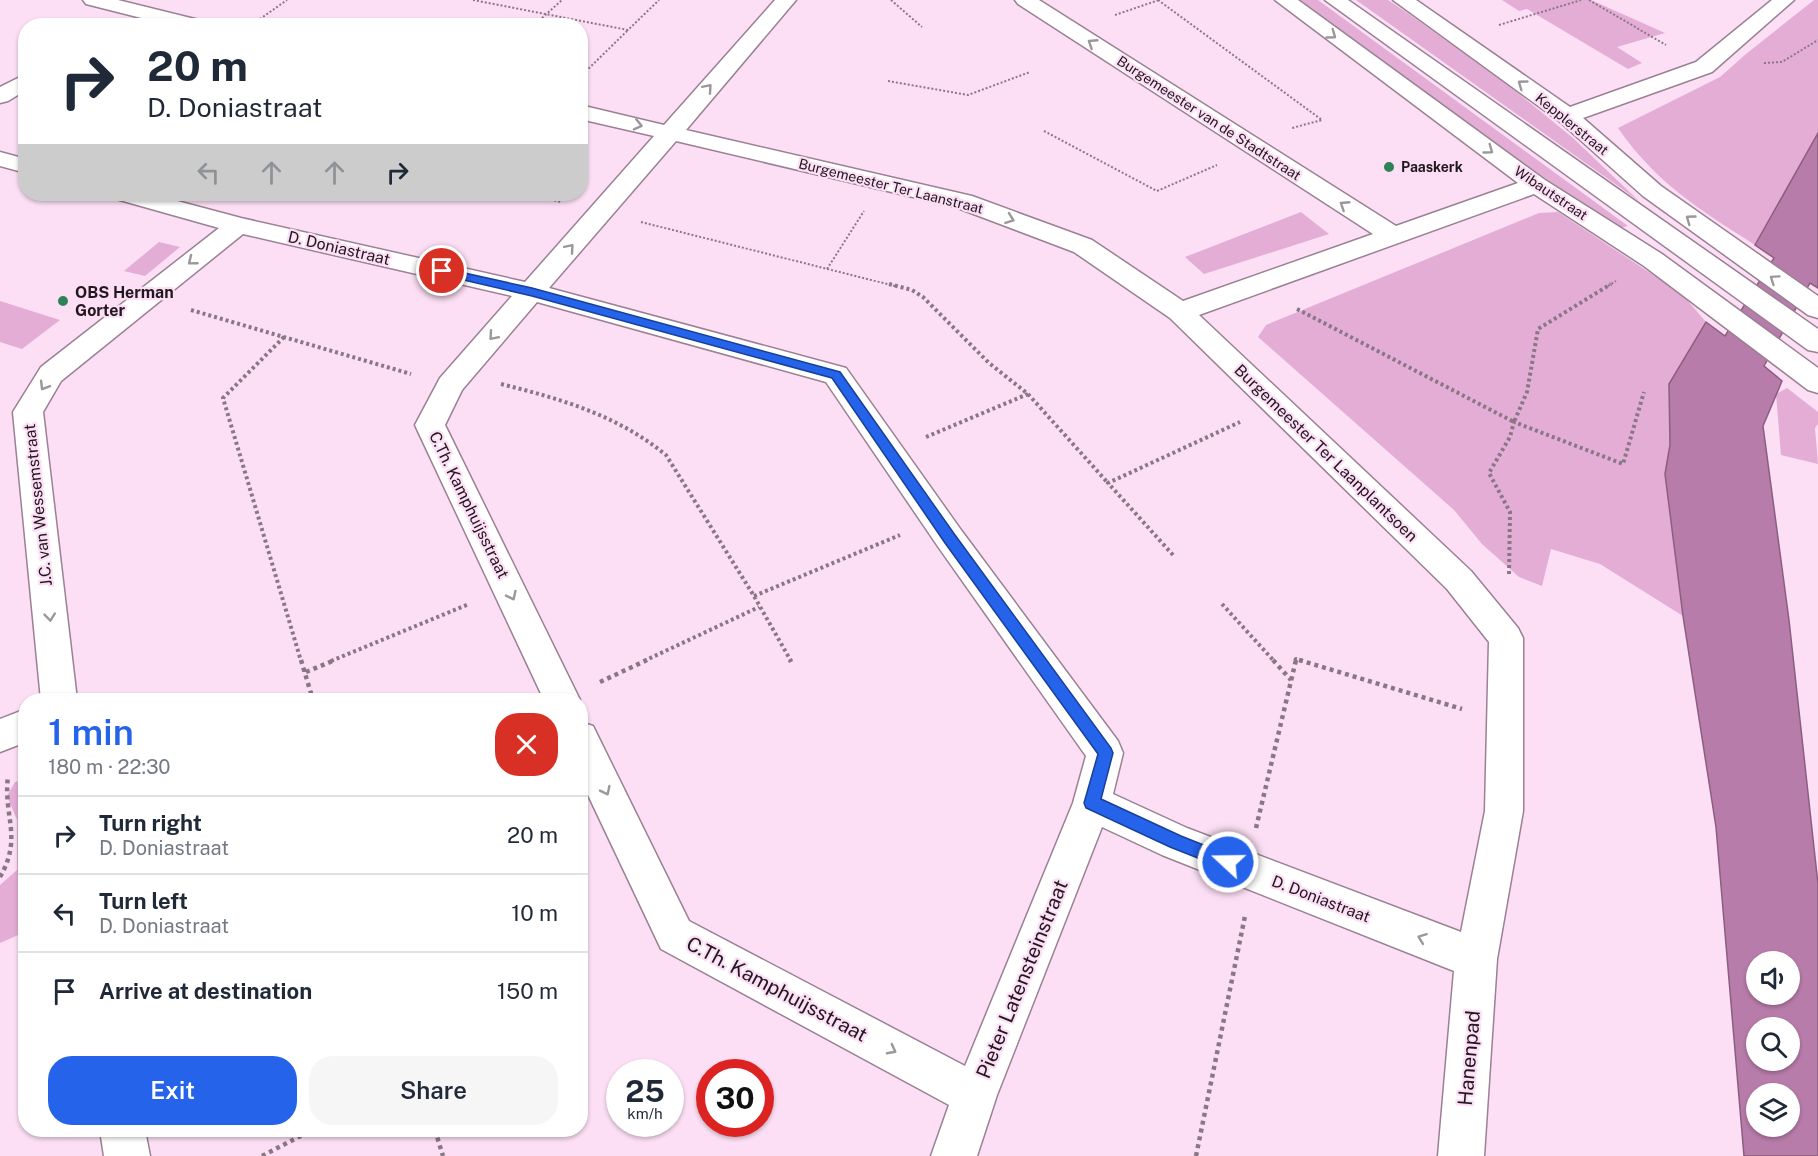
<!DOCTYPE html>
<html lang="en">
<head>
<meta charset="utf-8">
<style>
  body { margin:0; font-family:"Public Sans",sans-serif; background:#f6f6f7; color:#1f2937; height:100vh; display:flex; flex-direction:column; font-size:22px; white-space:nowrap }
  * { box-sizing:border-box; margin:0 }
  p { font-size:20px; color:#747a83 }
  .icon { flex:none; width:33px; height:33px; fill:none; stroke:currentColor; stroke-width:2; stroke-linecap:round; stroke-linejoin:round }
  .map { position:relative; flex:1; overflow:hidden }
  .panel { position:absolute; left:18px; top:693px; width:570px; height:444px; display:flex; flex-direction:column; background:#fff; border-radius:24px; box-shadow:0 2px 4px #0004 }
  .panel>* { flex:none }
  .banner { position:absolute; left:18px; top:18px; width:570px; height:183px; border-radius:24px; box-shadow:0 2px 4px #0004; background:#fff; color:#1f2937; overflow:hidden }
  .buttons { position:absolute; left:1746px; top:951px; display:grid; gap:12px }
  .buttons a { display:grid; place-items:center; width:54px; height:54px; border-radius:50%; background:#fff; box-shadow:0 2px 4px #0004; font-size:30px }
  .speed { position:absolute; left:606px; top:1059px; display:flex; gap:12px; font-size:30px; font-weight:700; text-align:center }
  .speed>* { display:grid; place-content:center; width:78px; height:78px; border-radius:50%; background:#fff; box-shadow:0 2px 4px #0004; line-height:1 }
  .speed small { font-size:15px; font-weight:400 }
  .speed .limit { border:9px solid #d22; background:#fff; color:#111 }
  .pin { position:absolute; display:grid; place-items:center; width:51px; height:51px; color:#fff; margin:-26px; border:3px solid #fff; border-radius:50%; box-shadow:0 2px 6px #0007 }
  .me { position:absolute; width:66px; margin:-33px; rotate:291deg; stroke-linejoin:round; filter:drop-shadow(0 0 4px #0008) }
  .turn { display:flex; align-items:center; gap:21px; height:126px; padding:0 30px; font-size:27px }
  .turn .icon { width:78px; height:78px; stroke-width:2.5 }
  .turn b { display:block; font-size:42px; line-height:51px }
  .lanes { display:flex; align-items:center; height:57px; padding:0 30px; background:#0003; justify-content:center; gap:30px; direction:ltr }
  .lanes .off { opacity:.35 }
  .round { display:grid; place-items:center; flex:none; width:63px; height:63px; border-radius:24px; background:#f6f6f7 }
  .summary { display:flex; align-items:center; justify-content:space-between; height:102px; padding:0 30px }
  h1 { font-size:36px; font-weight:600; line-height:45px; color:#2563eb }
  .action { display:flex; gap:12px; margin-top:auto; padding:12px 30px }
  .action a { flex:1; height:69px; border-radius:24px; background:#2563eb; color:#fff; font-size:24px; font-weight:600; line-height:69px; text-align:center }
  .action a+a { background:#f6f6f7; color:#1f2937 }
  ul { padding:0; list-style:none }
  li { display:flex; align-items:center; gap:18px; height:78px; padding:0 30px; border-top:2px solid #e0e1e3 }
  li div { flex:1 }
  li b { display:block; font-size:22px }
  li em { font-style:normal }
  .map>svg:first-child { display:block }
</style>
</head>
<body>
<div class="map">
<svg width="1818" height="1156" viewBox="0 0 1818 1156">
  <rect width="100%" height="100%" fill="#fcdff4"/>
  <path fill="#e4add6" d="M1299 0H1318L1628 226 1620 228 1552 183Z
    M1356 0H1388L1406 12 1507 84 1573 138 1639 201Z
    M1502 0H1591L1665 33 1617 47 1642 63 1628 69 1527 9 1519 11Z
    M1814 0H1818V133L1755 245C1699 209 1657 184 1618 128L1720 77 1746 54Z
    M1301 212 1329 234 1204 274 1185 257Z
    M1558 212 1682 294 1706 322 1669 384 1670 445 1665 474 1683 616 1600 564 1551 549 1542 586 1519 577 1482 544 1454 510 1258 337 1266 325 1539 213Z
    M159 242 180 247 145 276 124 271Z
    M0 301 60 320 22 349 0 342Z
    M1787 388 1818 412V424L1815 428 1818 464 1781 455 1776 394Z
    M25 779V932L0 943V885L17 870V820L7 796 15 782Z"/>
  <path fill="#b87caa" stroke="#8b5e80" stroke-width="1.5" fill-rule="evenodd" d="M1818 133V288L1810 283 1764 366 1782 381 1763 426 1789 620 1818 884V1156H1744L1716 827 1683 616 1665 474 1670 445 1669 384 1706 322 1725 336 1774 258 1755 245ZM1756 962H1790V994H1756ZM1756 1028H1790V1060H1756ZM1756 1094H1790V1126H1756Z"/>
  <g fill="none" stroke-linecap="round" stroke-linejoin="round">
    <g stroke="#9a8193" stroke-width="3">
      <path id="minor" d="M83 0H118L207 22 210 26H173L86 4Z
        M775 0H796L686 130 972 196 1092 240 1183 301 1373 234 1018 4 1015 0H1039L1396 226 1518 183 1275 0H1298L1545 180 1662 254 1818 368V393L1808 390 1644 266 1534 194 1199 315 1471 571 1518 628 1523 638V811L1497 959 1484 1156H1438L1454 971 1162 855 1102 827 997 1095 977 1156H931L949 1105 661 949 580 778V722L593 726 689 921 965 1066 1073 803 1086 756 939 548 826 382 537 302 462 390 445 425 580 700H544L415 425 440 378 512 296 243 234 61 381 43 412 77 700H41L13 412 41 367 219 228 116 199 113 194H151L241 218 525 282 654 136 580 119V105L664 125ZM676 141 955 207 1074 252 1170 318 1447 589 1489 642 1485 811 1461 932 1187 828 1113 794 1123 753 1118 741 961 530 846 368 549 288Z
        M1393 0H1416L1570 107 1696 62 1772 0H1794L1712 72 1583 118 1661 186 1818 296V318L1808 315 1643 196 1559 121Z
        M26 74V90L8 101 0 103V87Z
        M0 152 26 159V173L0 166Z
        M26 709V742L0 752V719Z
        M100 1130H145L150 1156H104Z"/>
    </g>
    <g stroke="#9a8193" stroke-width="3">
      <path id="major" d="M1325 0H1348L1818 329V352L1808 350Z"/>
    </g>
    <path stroke="#8a7786" stroke-width="2" stroke-dasharray="2 2" stroke-linecap="butt" d="M473 0 628 30 659 0
      M891 0 922 27
      M1158 0 1322 120 1292 128
      M1589 0 1666 45
      M1115 15 1159 0
      M1499 25 1581 0
      M250 26 287 0
      M533 26 562 0
      M1764 63 1782 62 1818 40
      M580 77 627 31
      M888 81 968 95 1030 72
      M1044 131 1157 191 1217 165
      M523 194 561 202
      M641 222 895 286
      M827 269 864 211
      M1608 286 1616 281"/>
    <path stroke="#8a7786" stroke-width="4" stroke-dasharray="3 3" stroke-linecap="butt" d="M889 284 912 290 923 297 989 363 1028 394 1108 483
      M1297 309 1514 422 1527 392 1538 329 1611 284
      M191 310 411 374
      M284 337 223 398 301 661
      M501 384C561 399 617 415 666 455L754 596 791 661
      M926 437 1028 394
      M1173 555 1108 483 1240 422
      M1509 574 1510 512 1489 473 1510 437 1514 422 1623 464 1644 392
      M754 596 900 535
      M1222 604 1274 661
      M331 661 469 604
      M644 661 759 607
      M1295 661 1296 659 1304 661"/>
    <path stroke="#8a7786" stroke-width="4.5" stroke-dasharray="4 4" stroke-linecap="butt" d="M301 660 313 700
      M790 660 791 662
      M1273 660 1291 680
      M1299 660 1462 709
      M306 672 335 660
      M600 682 647 660
      M1256 828 1296 660
      M0 877C23 837 3 817 8 776
      M435 1130 443 1156
      M262 1156 312 1130
      M1196 1156 1245 916"/>
    <use href="#minor" fill="#fff" fill-rule="evenodd"/>
    <use href="#major" fill="#fff" fill-rule="evenodd"/>
  </g>
  <defs><path id="oneway-chevron" d="M-2-3.5L2.5 0L-2 3.5" fill="none" stroke-width="1.6" stroke-linecap="round" stroke-linejoin="round" transform="scale(1.5)"/></defs>
  <g stroke="#9b979a">
    <use href="#oneway-chevron" transform="translate(1332 35) rotate(36)"/>
    <use href="#oneway-chevron" transform="translate(1092 43) rotate(-147)"/>
    <use href="#oneway-chevron" transform="translate(1522 84) rotate(-144)"/>
    <use href="#oneway-chevron" transform="translate(708 88) rotate(-49)"/>
    <use href="#oneway-chevron" transform="translate(638 125) rotate(13)"/>
    <use href="#oneway-chevron" transform="translate(1489 150) rotate(36)"/>
    <use href="#oneway-chevron" transform="translate(1344 205) rotate(-147)"/>
    <use href="#oneway-chevron" transform="translate(1010 219) rotate(20)"/>
    <use href="#oneway-chevron" transform="translate(1690 219) rotate(-144)"/>
    <use href="#oneway-chevron" transform="translate(570 248) rotate(-49)"/>
    <use href="#oneway-chevron" transform="translate(192 261) rotate(141)"/>
    <use href="#oneway-chevron" transform="translate(1774 279) rotate(-145)"/>
    <use href="#oneway-chevron" transform="translate(493 336) rotate(131)"/>
    <use href="#oneway-chevron" transform="translate(44 386) rotate(121)"/>
    <use href="#oneway-chevron" transform="translate(512 596) rotate(64)"/>
    <use href="#oneway-chevron" transform="translate(50 617) rotate(84)"/>
    <use href="#oneway-chevron" transform="translate(606 791) rotate(64)"/>
    <use href="#oneway-chevron" transform="translate(1422 938) rotate(-159)"/>
    <use href="#oneway-chevron" transform="translate(892 1050) rotate(28)"/>
  </g>
  <path fill="#2563eb" stroke="#184099" stroke-width="1.5" d="M442 268 532 288 840 372 955 535 1111 748 1113 753 1101 799 1181 836 1234 857 1236 862 1234 868 1228 870 1170 847 1086 808 1084 803 1098 754 945 543 832 378 532 296 438 274 436 271Z"/>
  <g fill="#2f8255" stroke="#fcdff4" stroke-width="2">
    <circle cx="1389" cy="167" r="6"/>
    <circle cx="63" cy="301" r="6"/>
  </g>
  <g text-anchor="middle" dominant-baseline="central" stroke-width="4.5" stroke-linejoin="round" paint-order="stroke">
    <g font-size="14" fill="#21171f" stroke="#fcdff4">
      <text transform="translate(1209 118) rotate(33)">Burgemeester van de Stadtstraat</text>
      <text transform="translate(1572 124) rotate(39)">Kepplerstraat</text>
      <text transform="translate(891 186) rotate(14)">Burgemeester Ter Laanstraat</text>
      <text transform="translate(1551 193) rotate(34)">Wibautstraat</text>
    </g>
    <g font-size="14" font-weight="bold" fill="#21171f" stroke="#fcdff4" text-anchor="start">
      <text x="1401" y="167">Paaskerk</text>
    </g>
    <g font-size="16" fill="#21171f" stroke="#fcdff4">
      <text transform="translate(339 248) rotate(13)">D. Doniastraat</text>
      <text transform="translate(1326 453) rotate(44)">Burgemeester Ter Laanplantsoen</text>
      <text transform="translate(38 505) rotate(-96)">J.C. van Wessemstraat</text>
      <text transform="translate(469 505) rotate(64)">C.Th. Kamphuijsstraat</text>
      <text transform="translate(1321 899) rotate(21)">D. Doniastraat</text>
    </g>
    <g font-size="16" font-weight="bold" fill="#21171f" stroke="#fcdff4" text-anchor="start">
      <text x="75" y="292">OBS Herman<tspan x="75" dy="18">Gorter</tspan></text>
    </g>
    <g font-size="20" fill="#21171f" stroke="#fcdff4">
      <text transform="translate(1022 979) rotate(-68)">Pieter Latensteinstraat</text>
      <text transform="translate(777 989) rotate(28)">C.Th. Kamphuijsstraat</text>
      <text transform="translate(1469 1058) rotate(-85)">Hanenpad</text>
    </g>
  </g>
</svg>
<div class="buttons">
<a><svg class="icon" aria-label="sound" viewBox="0 0 24 24"><path d="M4 9h4l5-4v14l-5-4H4zM17 9q2 3 0 6"/></svg></a>
<a><svg class="icon" aria-label="search" viewBox="0 0 24 24"><circle cx="10" cy="10" r="6"/><path d="M15 15l6 6"/></svg></a>
<a><svg class="icon" aria-label="layers" viewBox="0 0 24 24"><path d="M12 4l9 5-9 5-9-5zM3 14l9 5 9-5"/></svg></a>
</div>
<div class="speed"><div>25<small>km/h</small></div><div class="limit">30</div></div>
<div class="pin" style="left:442px;top:271px;background:#d93025"><svg class="icon" aria-label="arrive" viewBox="0 0 24 24"><path d="M6 21V4h12l-3 4 3 4H6"/></svg></div>
<svg class="me" style="left:1228px;top:862px" viewBox="-20 -20 40 40"><circle r="17" fill="#2563eb" stroke="#fff" stroke-width="3"/><path d="M0-11L8 9 0 5-8 9z" fill="#fff"/></svg>
<div class="banner">
<div class="turn"><svg class="icon" aria-label="right" viewBox="0 0 24 24"><path d="M7 20v-9h11M14 6l5 5-5 5"/></svg><div><b>20 m</b>D. Doniastraat</div></div>
<div class="lanes"><svg class="icon off" aria-label="left" viewBox="0 0 24 24"><path d="M17 20v-9H6M10 6l-5 5 5 5"/></svg><svg class="icon off" aria-label="ahead" viewBox="0 0 24 24"><path d="M12 20V5M6 11l6-6 6 6"/></svg><svg class="icon off" aria-label="ahead" viewBox="0 0 24 24"><path d="M12 20V5M6 11l6-6 6 6"/></svg><svg class="icon" aria-label="right" viewBox="0 0 24 24"><path d="M7 20v-9h11M14 6l5 5-5 5"/></svg></div>
</div>
<section class="panel">
<div class="summary"><div><h1>1 min</h1><p>180 m · 22:30</p></div><a class="round" style="background:#d93025;color:#fff"><svg class="icon" aria-label="close" viewBox="0 0 24 24"><path d="M6 6l12 12M18 6L6 18"/></svg></a></div>
<ul>
<li><svg class="icon" aria-label="right" viewBox="0 0 24 24"><path d="M7 20v-9h11M14 6l5 5-5 5"/></svg><div><b>Turn right</b><p>D. Doniastraat</p></div><em>20 m</em></li>
<li><svg class="icon" aria-label="left" viewBox="0 0 24 24"><path d="M17 20v-9H6M10 6l-5 5 5 5"/></svg><div><b>Turn left</b><p>D. Doniastraat</p></div><em>10 m</em></li>
<li><svg class="icon" aria-label="arrive" viewBox="0 0 24 24"><path d="M6 21V4h12l-3 4 3 4H6"/></svg><div><b>Arrive at destination</b></div><em>150 m</em></li>
</ul>
<div class="action"><a>Exit</a><a>Share</a></div>
</section>
</div>
</body>
</html>
